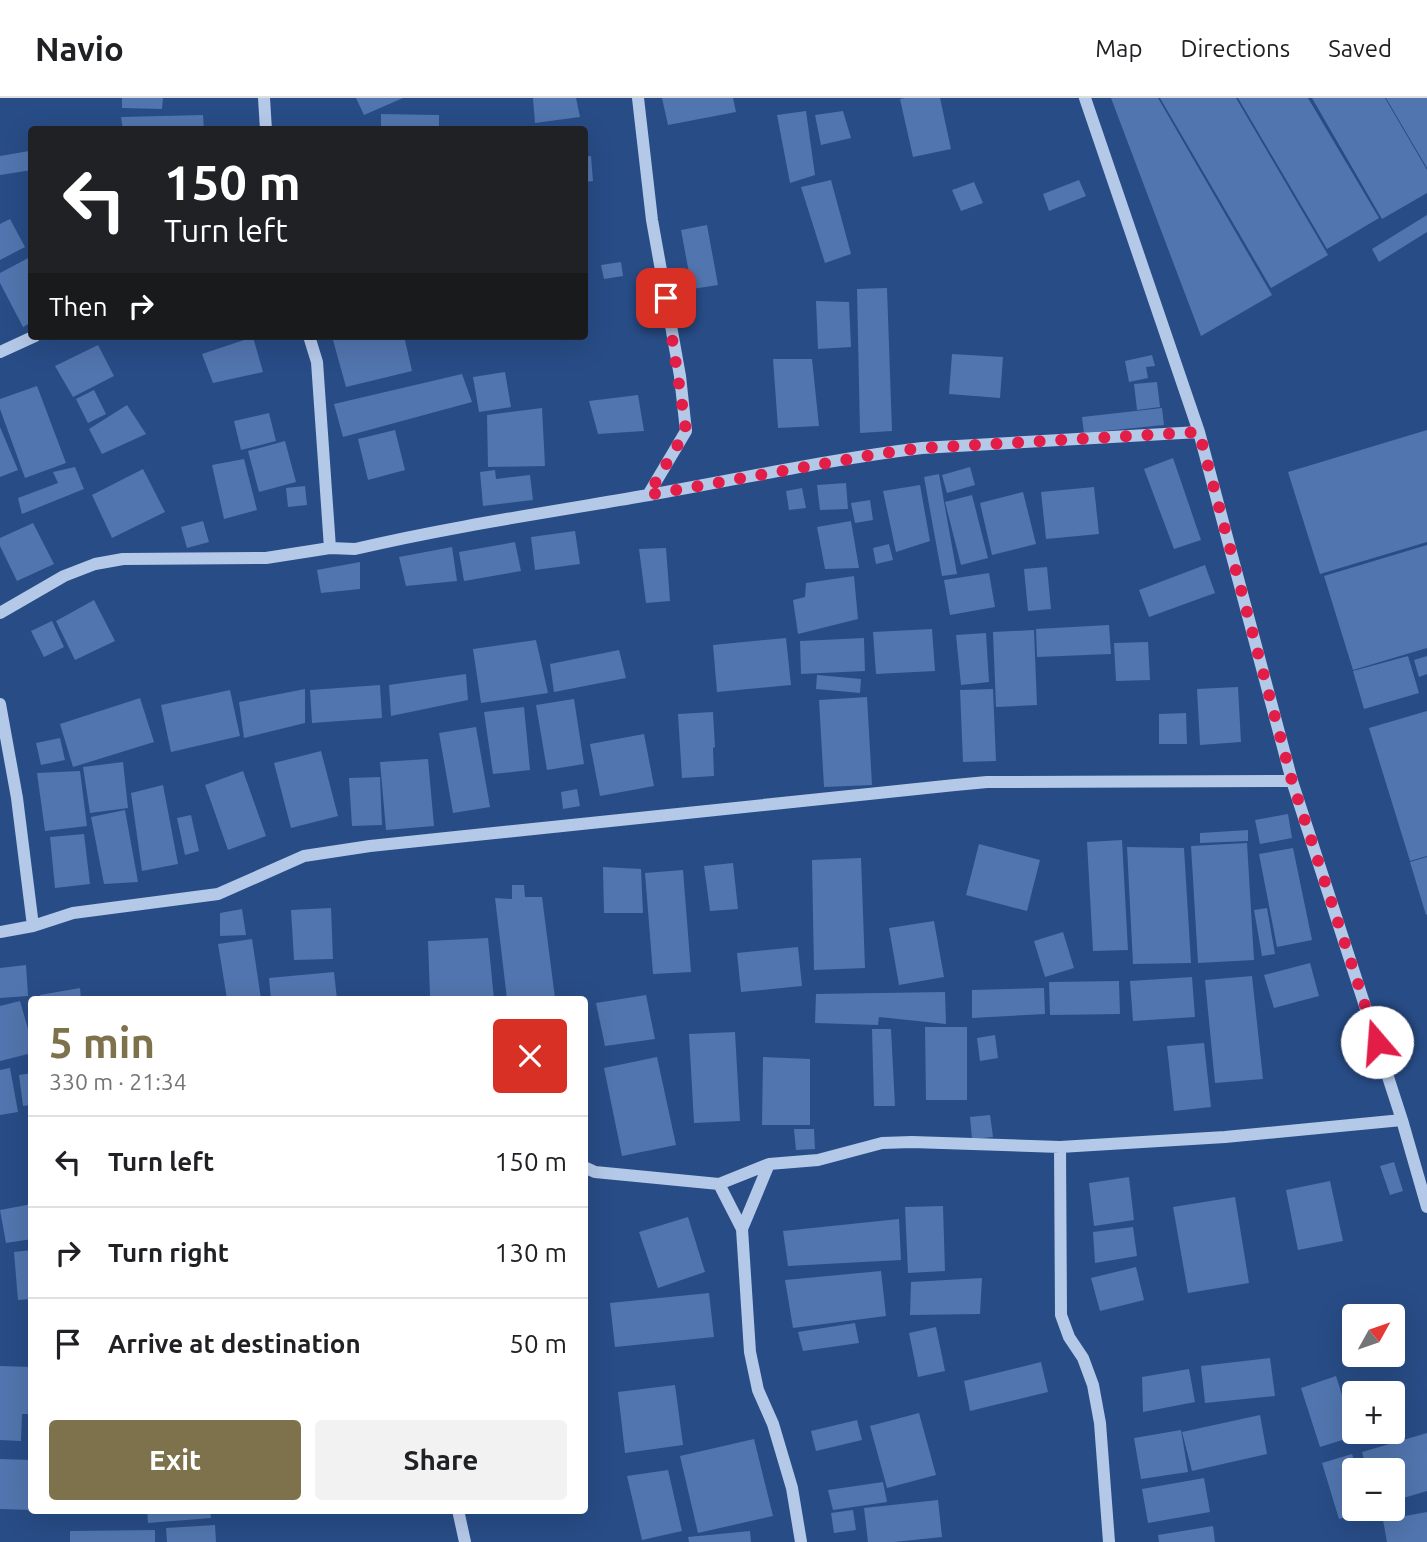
<!DOCTYPE html>
<html lang="en">
<head>
<meta charset="utf-8">
<style>
  body { margin:0; font-family:Ubuntu,sans-serif; background:#f2f2f2; color:#202124; height:100vh; display:flex; flex-direction:column; font-size:26px; white-space:nowrap }
  * { box-sizing:border-box; margin:0 }
  p { font-size:23px; color:#757577 }
  .icon { flex:none; width:38px; height:38px; fill:none; stroke:currentColor; stroke-width:2; stroke-linecap:round; stroke-linejoin:round }
  .map { position:relative; flex:1; overflow:hidden }
  .side { position:absolute; left:28px; top:898px; width:560px; height:518px; display:flex; flex-direction:column; background:#fff; border-radius:7px; box-shadow:0 7px 28px #0002 }
  .side>* { flex:none }
  .hud { position:absolute; left:28px; top:28px; width:560px; height:214px; border-radius:7px; box-shadow:0 7px 28px #0002; background:#202124; color:#fff; overflow:hidden }
  .needle { width:46px; rotate:50deg }
  .fabs { position:absolute; left:1342px; top:1206px; display:grid; gap:14px }
  .fabs a { display:grid; place-items:center; width:63px; height:63px; border-radius:7px; background:#fff; box-shadow:0 7px 28px #0002; font-size:35px }
  .pin { position:absolute; display:grid; place-items:center; width:60px; height:60px; color:#fff; margin:-30px; border-radius:14px; box-shadow:0 4px 10px #0006 }
  .me { position:absolute; width:77px; margin:-38px; rotate:342deg; stroke-linejoin:round; filter:drop-shadow(0 0 5px #0008) }
  .turn { display:flex; align-items:center; gap:24px; height:147px; padding:0 21px; font-size:32px }
  .turn .icon { width:91px; height:91px; stroke-width:2.5 }
  .turn b { display:block; font-size:49px; line-height:60px }
  .then { display:flex; align-items:center; height:66px; padding:0 21px; background:#0003; gap:14px; font-size:26px }
  .round { display:grid; place-items:center; flex:none; width:74px; height:74px; border-radius:7px; background:#f2f2f2 }
  .summary { display:flex; align-items:center; justify-content:space-between; height:119px; padding:0 21px }
  h1 { font-size:42px; font-weight:700; line-height:52px; color:#7d724b }
  .cta { display:flex; gap:14px; margin-top:auto; padding:14px 21px }
  .cta a { flex:1; height:80px; border-radius:7px; background:#7d724b; color:#fff; font-size:28px; font-weight:700; line-height:80px; text-align:center }
  .cta a+a { background:#f2f2f2; color:#202124 }
  ul { padding:0; list-style:none }
  li { display:flex; align-items:center; gap:21px; height:91px; padding:0 21px; border-top:2px solid #e0e0e0 }
  li div { flex:1 }
  li b { display:block; font-size:26px }
  li em { font-style:normal }
  header { display:flex; align-items:center; gap:42px; box-sizing:border-box; height:98px; padding:0 35px; background:#fff; border-bottom:2px solid #e0e0e0 }
  header strong { font-size:33px }
  nav { display:flex; gap:38px; margin-inline-start:auto; font-size:24px }
  .map>svg:first-child { display:block }
</style>
</head>
<body>
<header>
<strong>Navio</strong>
<nav><a>Map</a><a>Directions</a><a>Saved</a></nav>
</header>
<div class="map">
<svg width="1427" height="1444" viewBox="0 0 1427 1444">
  <rect width="100%" height="100%" fill="#284c86"/>
  <path fill="#5175ae" d="M122 0H163L162 11 122 10Z
    M356 0H403L364 17Z
    M533 0H576L580 19 535 25Z
    M662 0H733L736 14 668 27Z
    M905 0H940L951 51 913 59 900 1Z
    M1111 0H1158L1272 197 1201 238Z
    M1160 0H1236L1328 157 1271 190Z
    M1238 0H1308L1379 120 1327 151Z
    M1312 0H1385L1427 72V95L1382 121Z
    M1386 0H1427V70Z
    M806 13 815 77 790 85 777 17Z
    M843 13 851 40 821 47 815 17Z
    M381 16 439 17V32H381Z
    M203 17 204 32H123L121 19Z
    M29 53 32 72 0 77V58Z
    M591 58 593 83 584 84V59Z
    M831 82 851 156 825 165 801 89Z
    M1079 82 1086 98 1049 113 1043 96Z
    M974 84 983 105 961 113 952 92Z
    M1427 117V134L1379 164 1372 151Z
    M10 121 25 149 0 162V126Z
    M707 127 718 187 692 191 681 132Z
    M32 158V224L23 229 0 185V175Z
    M621 164 623 178 604 181 601 167Z
    M887 190 892 333 860 335 857 191Z
    M816 203 849 204 851 249 818 251Z
    M352 238H404L412 273 346 289 333 242Z
    M253 239 263 274 213 285 202 256Z
    M98 247 114 278 73 299 55 268Z
    M952 256 1003 259 1000 300 949 296Z
    M1152 257 1155 268 1146 269 1148 280 1129 284 1125 263Z
    M773 261H812L819 328 778 330Z
    M505 274 511 309 479 314 473 279Z
    M462 276 472 304 343 339 334 306Z
    M1157 284 1160 309 1137 312 1134 286Z
    M37 288 66 365 25 380 0 311V301Z
    M94 292 106 316 88 325 76 301Z
    M638 297 644 333 598 336 589 303Z
    M127 307 146 336 102 356 89 331Z
    M542 310 545 368 488 369 487 317Z
    M1162 310 1164 327 1084 335 1082 319Z
    M269 315 276 343 241 352 234 323Z
    M0 329 18 372 0 379Z
    M395 332 405 372 368 382 358 341Z
    M1427 332V444L1320 476 1288 374Z
    M285 343 296 384 259 394 248 353Z
    M1173 360 1201 442 1174 451 1144 371Z
    M244 361 257 412 224 421 212 367Z
    M75 369 84 391 22 416 18 400 58 385 53 374Z
    M970 369 975 387 947 395 942 377Z
    M143 371 165 414 112 440 92 397Z
    M495 372 496 381 530 377 533 402 483 408 480 374Z
    M939 376 957 476 942 478 924 379Z
    M846 385 848 411 820 412 817 387Z
    M920 387 930 443 896 454 883 393Z
    M305 388 307 407 288 409 286 390Z
    M1094 389 1099 436 1046 441 1041 394Z
    M802 390 806 410 789 412 786 393Z
    M1023 394 1036 446 992 457 980 405Z
    M972 397 988 460 961 467 945 404Z
    M870 402 873 422 855 425 851 405Z
    M203 423 209 444 187 450 181 429Z
    M851 423 859 470 825 471 817 429Z
    M33 425 54 466 17 483 0 448V440Z
    M575 433 580 466 535 472 531 439Z
    M515 444 521 473 464 483 459 454Z
    M889 446 893 462 876 466 873 450Z
    M1427 447V550L1353 572 1324 478Z
    M452 449 457 483 406 488 399 459Z
    M666 450 670 503 646 505 639 451Z
    M360 464V491L321 495 317 472Z
    M1205 467 1215 495 1149 519 1139 492Z
    M1047 469 1051 511 1028 513 1024 471Z
    M989 475 995 509 950 517 944 482Z
    M854 478 858 521 798 536 793 502 805 499 806 485Z
    M94 502 115 543 75 562 56 523Z
    M52 523 64 549 44 559 31 533Z
    M1109 527 1111 556 1037 559 1036 531Z
    M932 531 935 573 876 576 873 534Z
    M1034 532 1037 607 996 609 993 534Z
    M986 535 989 584 961 587 956 537Z
    M786 540 791 587 717 594 713 547Z
    M864 540 865 573 801 576 800 543Z
    M536 542 548 595 481 605 473 551Z
    M1148 544 1150 582 1116 583 1114 545Z
    M619 552 626 580 554 594 550 566Z
    M1408 558 1419 595 1364 611 1353 573Z
    M1427 558V576L1419 579 1414 562Z
    M466 576 468 602 391 618 389 587Z
    M817 577 861 581 860 595 816 591Z
    M380 587 382 620 312 625 310 592Z
    M1238 589 1241 644 1200 647 1197 591Z
    M305 591V625L244 640 239 604Z
    M993 591 996 663 963 664 960 592Z
    M230 592 240 638 171 654 161 607Z
    M867 599 872 687 824 689 819 602Z
    M140 600 154 644 73 669 60 626Z
    M574 601 584 666 547 672 536 607Z
    M524 609 530 672 493 676 484 614Z
    M1427 613V758L1410 763 1369 630Z
    M713 614 715 649 713 650 714 678 682 680 678 616Z
    M1186 615 1187 646H1159V616Z
    M476 629 490 709 453 715 439 635Z
    M644 636 654 688 600 698 590 646Z
    M60 640 65 662 41 667 36 645Z
    M321 653 338 718 291 730 274 665Z
    M428 661 434 728 386 732 380 664Z
    M123 664 128 710 90 715 83 669Z
    M80 673 87 728 45 733 37 675Z
    M243 673 266 738 228 752 205 687Z
    M380 679 382 727 352 728 349 680Z
    M163 687 178 766 142 773 131 695Z
    M577 691 580 708 563 711 561 694Z
    M125 712 138 784 104 786 91 719Z
    M1288 716 1292 740 1260 746 1255 722Z
    M191 717 199 753 185 757 177 720Z
    M1248 732V743L1200 745V735Z
    M84 736 90 786 55 790 50 739Z
    M1122 742 1128 852 1093 853 1087 744Z
    M1247 745 1254 862 1198 865 1191 748Z
    M979 746 1040 762 1027 813 966 797Z
    M1127 749 1184 750 1191 865 1133 866Z
    M1293 750 1312 842 1277 849 1259 756Z
    M1427 759V816L1426 817 1410 764Z
    M861 760 865 870 814 872 812 762Z
    M733 765 738 811 710 813 704 768Z
    M603 769 641 771 643 815H604Z
    M683 772 691 874 653 876 645 775Z
    M512 787H524L525 799H542L555 900 507 901 495 800 512 801Z
    M331 810 333 861 294 862 291 812Z
    M1267 810 1275 856 1262 858 1254 812Z
    M242 811 246 837 220 838V815Z
    M934 823 944 879 899 887 889 830Z
    M1063 834 1074 870 1045 879 1034 843Z
    M488 840 494 901 430 898 428 843Z
    M252 841 261 901H227L218 846Z
    M798 849 802 888 741 894 737 855Z
    M1310 865 1319 898 1274 910 1264 877Z
    M26 867 28 898 0 900V870Z
    M334 874 337 901H271L269 880Z
    M1252 878 1263 981 1215 985 1205 882Z
    M1192 879 1195 919 1133 923 1130 883Z
    M1119 883 1120 916 1050 917 1049 884Z
    M80 890 81 901H41L40 897Z
    M1044 890 1045 916 972 920V892Z
    M945 894 946 926 879 919 878 927 815 925 816 896Z
    M646 897 655 941 605 948 596 905Z
    M20 903 32 945V955L0 963V908Z
    M925 929H967V1002H926Z
    M872 931H891L895 1008H874Z
    M735 934 740 1023 694 1025 689 936Z
    M995 937 998 960 980 963 977 940Z
    M1204 945 1211 1009 1174 1013 1167 948Z
    M657 959 676 1047 622 1058 604 970Z
    M763 959 810 961V1027H762Z
    M10 970 18 1014 0 1017V972Z
    M32 975V1007L23 1008 19 977Z
    M990 1017 993 1039 972 1041 970 1019Z
    M794 1031H814L815 1051 796 1052Z
    M1394 1064 1403 1093 1390 1097 1380 1068Z
    M1129 1079 1134 1122 1094 1128 1089 1085Z
    M1330 1083 1343 1143 1298 1152 1286 1092Z
    M1235 1099 1249 1185 1188 1195 1173 1109Z
    M32 1106V1141L6 1145 0 1112Z
    M943 1108 945 1173 908 1175 905 1109Z
    M688 1119 705 1174 658 1190 639 1134Z
    M899 1121 901 1162 788 1168 783 1133Z
    M1133 1129 1137 1158 1095 1165 1093 1134Z
    M32 1152V1201L18 1202 14 1154Z
    M1136 1169 1144 1202 1100 1213 1091 1180Z
    M881 1173 886 1218 793 1230 785 1182Z
    M982 1180 980 1216 910 1217 911 1184Z
    M709 1195 714 1239 615 1249 610 1205Z
    M855 1225 859 1245 803 1253 798 1234Z
    M936 1229 945 1273 918 1279 909 1235Z
    M1270 1260 1275 1298 1205 1305 1201 1268Z
    M1041 1264 1048 1294 970 1313 964 1283Z
    M0 1268 32 1269V1316H22L21 1343 0 1342Z
    M1189 1271 1195 1304 1143 1314 1142 1279Z
    M1336 1278 1355 1338 1320 1349 1301 1290Z
    M675 1287 683 1347 625 1355 618 1294Z
    M919 1315 936 1377 887 1390 870 1328Z
    M1260 1317 1267 1356 1192 1373 1182 1334Z
    M857 1322 862 1342 816 1353 811 1333Z
    M1181 1332 1188 1374 1141 1381 1134 1340Z
    M1427 1335V1393L1393 1403V1372H1367L1362 1354Z
    M754 1341 773 1418 698 1435 680 1358Z
    M1352 1356 1357 1372H1354V1410L1371 1411 1339 1421 1322 1365Z
    M0 1361 32 1362V1412L0 1411Z
    M668 1372 682 1433 642 1442 627 1378Z
    M1204 1380 1210 1414 1148 1425 1142 1391Z
    M883 1384 887 1404 833 1412 828 1392Z
    M938 1402 942 1439 894 1444H868L864 1410Z
    M147 1412H210L211 1420 148 1425Z
    M853 1412 856 1432 834 1435 831 1415Z
    M1427 1414V1444H1387L1383 1422Z
    M215 1427 216 1444H167L166 1430Z
    M1213 1428 1215 1444H1159L1158 1437Z
    M155 1432V1444H70V1433Z
    M750 1433 751 1444H689L688 1439Z"/>
  <g fill="none" stroke-linecap="round" stroke-linejoin="round">
    <path stroke="#b4c8e8" stroke-width="12" d="M264 0 266 32
      M638 0 652 122 680 278 686 333 648 397
      M1085 0 1199 334 1292 683 1402 1022 1427 1109
      M309 238 317 264 330 450
      M0 254 35 238
      M0 515 64 478 95 466 123 461 266 460 330 450 355 451C453 428 551 414 649 397 740 381 831 361 922 350L1199 334
      M0 606 17 700 33 828
      M0 834 33 828 73 815 218 796 304 758 370 748 955 687 987 684 1292 683
      M1060 1049 1061 1217 1069 1239 1083 1260 1093 1287 1100 1325 1109 1444
      M584 1069 595 1074 719 1086 769 1066 818 1062 882 1045 912 1044 1060 1049 1225 1039 1402 1022
      M719 1086 742 1131 750 1254 758 1292 773 1326 792 1390 801 1444
      M742 1131 769 1066
      M458 1412 465 1444"/>
  </g>
  <g fill="none" stroke-linecap="round" stroke-linejoin="round">
    <path stroke="#e11d48" stroke-width="12" stroke-dasharray="0 21.6" d="M666 200 686 333 648 397 878 356 922 350 1199 334 1292 683 1377 944"/>
  </g>
</svg>
<div class="fabs">
<a><svg class="needle" viewBox="-14 -14 28 28"><path d="M0-13l5 13h-10z" fill="#e53935"/><path d="M0 13l5-13h-10z" fill="#757577"/></svg></a>
<a>+</a>
<a>−</a>
</div>
<div class="pin" style="left:666px;top:200px;background:#d93025"><svg class="icon" aria-label="arrive" viewBox="0 0 24 24"><path d="M6 21V4h12l-3 4 3 4H6"/></svg></div>
<svg class="me" style="left:1377px;top:944px" viewBox="-20 -20 40 40"><circle r="19" fill="#fff"/><path d="M0-13L10 11 0 6-10 11z" fill="#e11d48"/></svg>
<div class="hud">
<div class="turn"><svg class="icon" aria-label="left" viewBox="0 0 24 24"><path d="M17 20v-9H6M10 6l-5 5 5 5"/></svg><div><b>150 m</b>Turn left</div></div>
<div class="then">Then<svg class="icon" aria-label="right" viewBox="0 0 24 24"><path d="M7 20v-9h11M14 6l5 5-5 5"/></svg></div>
</div>
<section class="side">
<div class="summary"><div><h1>5 min</h1><p>330 m · 21:34</p></div><a class="round" style="background:#d93025;color:#fff"><svg class="icon" aria-label="close" viewBox="0 0 24 24"><path d="M6 6l12 12M18 6L6 18"/></svg></a></div>
<ul>
<li><svg class="icon" aria-label="left" viewBox="0 0 24 24"><path d="M17 20v-9H6M10 6l-5 5 5 5"/></svg><div><b>Turn left</b></div><em>150 m</em></li>
<li><svg class="icon" aria-label="right" viewBox="0 0 24 24"><path d="M7 20v-9h11M14 6l5 5-5 5"/></svg><div><b>Turn right</b></div><em>130 m</em></li>
<li><svg class="icon" aria-label="arrive" viewBox="0 0 24 24"><path d="M6 21V4h12l-3 4 3 4H6"/></svg><div><b>Arrive at destination</b></div><em>50 m</em></li>
</ul>
<div class="cta"><a>Exit</a><a>Share</a></div>
</section>
</div>
</body>
</html>
